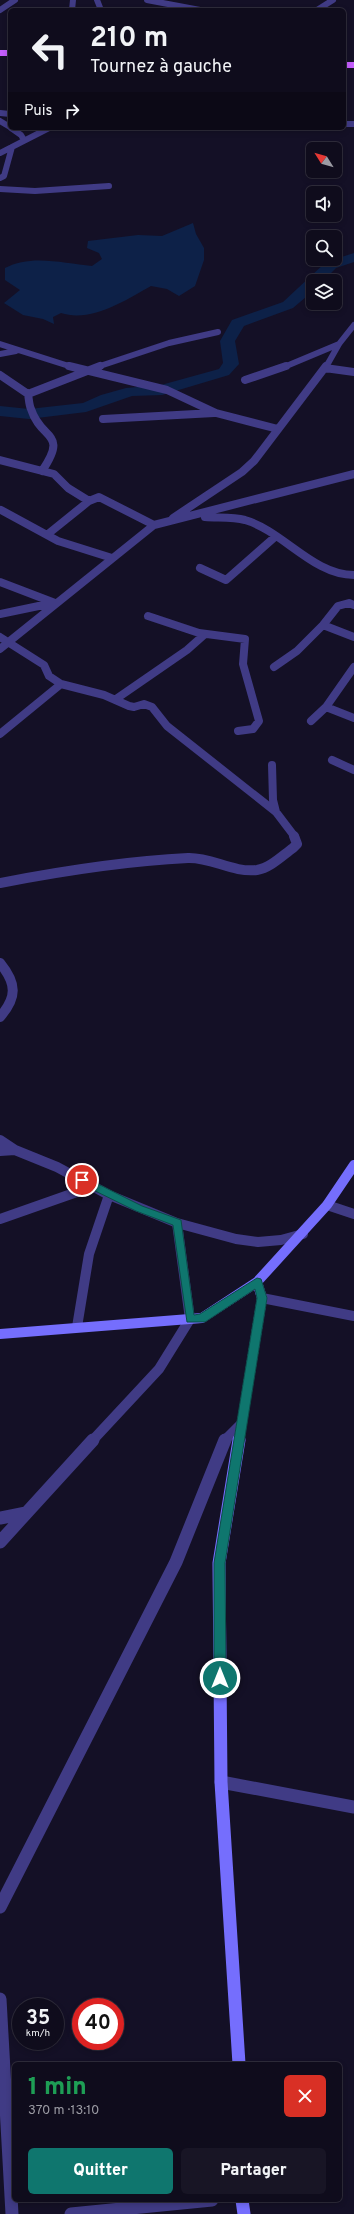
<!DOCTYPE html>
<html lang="fr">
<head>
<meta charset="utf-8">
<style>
  body { margin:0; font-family:Overpass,sans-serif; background:#181525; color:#f1f3f6; height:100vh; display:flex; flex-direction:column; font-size:15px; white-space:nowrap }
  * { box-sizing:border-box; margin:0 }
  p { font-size:13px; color:#9b9ba3 }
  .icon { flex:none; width:22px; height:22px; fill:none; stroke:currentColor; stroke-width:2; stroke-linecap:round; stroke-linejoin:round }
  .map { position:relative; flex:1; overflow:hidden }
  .details { position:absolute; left:12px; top:2062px; width:330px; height:140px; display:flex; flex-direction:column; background:#0f0c1c; border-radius:6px; box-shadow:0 2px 6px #0003,0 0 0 1px #2f2c3b }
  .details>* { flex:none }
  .guide { position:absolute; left:8px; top:8px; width:338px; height:122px; border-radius:6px; box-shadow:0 2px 6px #0003,0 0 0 1px #2f2c3b; background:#0f0c1c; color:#f1f3f6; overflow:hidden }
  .needle { width:26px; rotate:307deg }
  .fabs { position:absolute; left:306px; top:142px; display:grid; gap:8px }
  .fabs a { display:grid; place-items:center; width:36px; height:36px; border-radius:6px; background:#0f0c1c; box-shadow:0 2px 6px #0003,0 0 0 1px #2f2c3b; font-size:20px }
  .speed { position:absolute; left:12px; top:1998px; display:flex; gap:8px; font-size:20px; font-weight:700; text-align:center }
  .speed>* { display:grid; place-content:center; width:52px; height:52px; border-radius:50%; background:#0f0c1c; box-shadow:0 2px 6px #0003,0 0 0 1px #2f2c3b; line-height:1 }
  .speed small { font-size:10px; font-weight:400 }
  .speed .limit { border:6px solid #d22; background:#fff; color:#111 }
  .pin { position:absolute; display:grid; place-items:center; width:34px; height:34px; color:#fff; margin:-17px; border:2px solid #fff; border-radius:50%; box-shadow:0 1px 4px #0007 }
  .me { position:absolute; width:44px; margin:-22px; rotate:0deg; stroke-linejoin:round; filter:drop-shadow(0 0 3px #0008) }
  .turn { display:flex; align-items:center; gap:14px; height:84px; padding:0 16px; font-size:18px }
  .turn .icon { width:52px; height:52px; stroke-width:2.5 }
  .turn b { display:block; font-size:28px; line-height:34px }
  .then { display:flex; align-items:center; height:38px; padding:0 16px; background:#0003; gap:8px; font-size:15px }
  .round { display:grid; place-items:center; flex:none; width:42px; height:42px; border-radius:6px; background:#181525 }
  .overview { display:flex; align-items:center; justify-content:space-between; height:68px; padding:0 16px }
  h1 { font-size:24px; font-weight:800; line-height:30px; color:#1e9e55 }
  .button { display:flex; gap:8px; margin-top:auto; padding:8px 16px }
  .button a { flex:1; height:46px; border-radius:6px; background:#0f766e; color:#fff; font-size:16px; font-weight:800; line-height:46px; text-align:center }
  .button a+a { background:#181525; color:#f1f3f6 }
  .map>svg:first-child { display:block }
</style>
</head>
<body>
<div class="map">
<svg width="354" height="2214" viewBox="0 0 354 2214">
  <rect width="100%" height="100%" fill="#141026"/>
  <path fill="#0d2148" d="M193 223 196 234 204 248V260L195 286 179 296 167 289 151 286C126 300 91 323 61 313L53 317 54 324 43 319 23 315 4 303 20 290 5 280V268C30 254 64 263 92 266L102 259 99 253 87 248 88 241 138 235 162 236Z"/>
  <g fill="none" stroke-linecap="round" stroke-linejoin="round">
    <path fill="#0d2148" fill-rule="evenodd" d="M354 253V262L336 268 323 281H313V291L293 308 244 326 235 341 239 364 229 375 162 395 132 396 86 412 29 419 0 416V406L29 409 83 403 101 395 126 388 161 385 219 369 223 363 220 341 232 320 283 302 326 262Z"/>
    <path stroke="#403b85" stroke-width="6" d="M97 0 101 10
      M147 0 200 10
      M0 10 15 0
      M72 10 73 0
      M317 10 333 0
      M0 113 10 114
      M0 121 10 127
      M344 124H354
      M11 128 21 135 24 140
      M0 153 49 128
      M0 178 4 176 12 147
      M0 189 35 191 109 186
      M0 344 72 367
      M0 354 16 351
      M97 367 169 343 218 332
      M284 367 339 344
      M326 367 339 344 354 325"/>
    <path stroke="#403b85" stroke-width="8" d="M69 366 167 390 216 413 278 429
      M325 368 354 372
      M0 375 28 394C29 399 29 405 31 409 41 441 69 431 42 471
      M245 380 286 366
      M28 394 100 366
      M103 419 214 413
      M0 460 54 474 68 488 89 501
      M1 510 58 541 112 558
      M205 517C217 518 233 517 245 520 283 531 313 575 354 575
      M173 518 242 472 254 461 326 366
      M48 534 89 501 99 497 154 525
      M200 568 226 580 276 536
      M0 582 55 603
      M0 614 53 603
      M148 616 199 633 245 639 243 664 259 721 253 729 238 731
      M323 625 354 637
      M0 637 44 665 49 676 61 684 104 695 129 706 134 707 144 704 152 707 167 726 276 812 295 837
      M0 649 154 525 354 474
      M274 667 297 651 323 625 338 606 349 603 354 605
      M116 699 187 650 205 634
      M326 707 354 718
      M311 721 326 707 354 667
      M0 734 61 684
      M332 760 354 770
      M272 765 273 800 276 812"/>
    <path stroke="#403b85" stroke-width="10" d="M0 883C62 871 125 861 188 858 211 857 233 873 257 870 270 868 282 856 293 848L297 844 294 836
      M0 963C17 984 17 997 0 1017
      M0 1140 15 1150 57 1167 109 1195 177 1223 236 1239 258 1242 281 1240 303 1234
      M0 1151 15 1150
      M327 1205 354 1214
      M0 1219 94 1186
      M262 1298 354 1316
      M77 1327 89 1254 109 1195
      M92 1441 159 1369 190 1319 177 1223
      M224 1441 241 1424"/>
    <path stroke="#403b85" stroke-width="13" d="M0 1518 26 1513
      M0 1542 93 1440
      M221 1782 354 1807
      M0 1907 176 1562 225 1440
      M0 1999 12 2214
      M71 2214 212 2200"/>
    <path stroke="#756efd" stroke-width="10" d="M0 1334 202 1318 257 1282 327 1205 354 1165
      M239 1441 262 1298 257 1282"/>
    <path stroke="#756efd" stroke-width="13" d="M239 2064 221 1782 219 1563 239 1440
      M242 2200 244 2214"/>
    <path stroke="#c55efd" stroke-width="6" d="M0 53H10
      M344 65H354"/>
  </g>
  <path fill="#0f766e" stroke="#0a4d48" d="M82 1176 142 1206 181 1220 194 1315 200 1314 257 1278 261 1279 267 1298 225 1563 226 1678 224 1681 220 1683 216 1681 214 1678V1563L257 1298 255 1289 205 1322H187L173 1225 136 1211 79 1183 77 1180Z"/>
</svg>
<div class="fabs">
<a><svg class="needle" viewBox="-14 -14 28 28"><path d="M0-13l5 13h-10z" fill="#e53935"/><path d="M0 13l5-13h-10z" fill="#9b9ba3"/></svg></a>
<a><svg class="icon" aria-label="sound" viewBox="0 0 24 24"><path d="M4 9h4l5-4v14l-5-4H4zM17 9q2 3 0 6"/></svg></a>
<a><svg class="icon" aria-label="search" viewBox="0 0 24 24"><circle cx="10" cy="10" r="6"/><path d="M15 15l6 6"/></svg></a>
<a><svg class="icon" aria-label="layers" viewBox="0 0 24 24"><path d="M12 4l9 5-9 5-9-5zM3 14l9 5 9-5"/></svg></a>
</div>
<div class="speed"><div>35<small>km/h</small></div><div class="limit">40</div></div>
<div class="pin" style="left:82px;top:1180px;background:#d93025"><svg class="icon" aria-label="arrive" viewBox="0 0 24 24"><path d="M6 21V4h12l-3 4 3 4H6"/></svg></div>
<svg class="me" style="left:220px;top:1678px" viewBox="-20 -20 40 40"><circle r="17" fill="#0f766e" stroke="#fff" stroke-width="3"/><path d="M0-11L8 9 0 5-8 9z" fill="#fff"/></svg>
<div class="guide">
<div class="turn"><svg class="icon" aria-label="left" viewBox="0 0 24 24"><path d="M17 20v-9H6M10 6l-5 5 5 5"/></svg><div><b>210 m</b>Tournez à gauche</div></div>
<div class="then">Puis<svg class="icon" aria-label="right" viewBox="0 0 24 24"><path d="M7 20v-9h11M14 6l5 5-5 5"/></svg></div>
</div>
<section class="details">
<div class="overview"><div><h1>1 min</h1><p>370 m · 13:10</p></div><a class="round" style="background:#d93025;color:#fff"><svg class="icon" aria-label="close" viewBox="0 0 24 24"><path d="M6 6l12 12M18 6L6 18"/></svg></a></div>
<div class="button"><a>Quitter</a><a>Partager</a></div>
</section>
</div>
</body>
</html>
